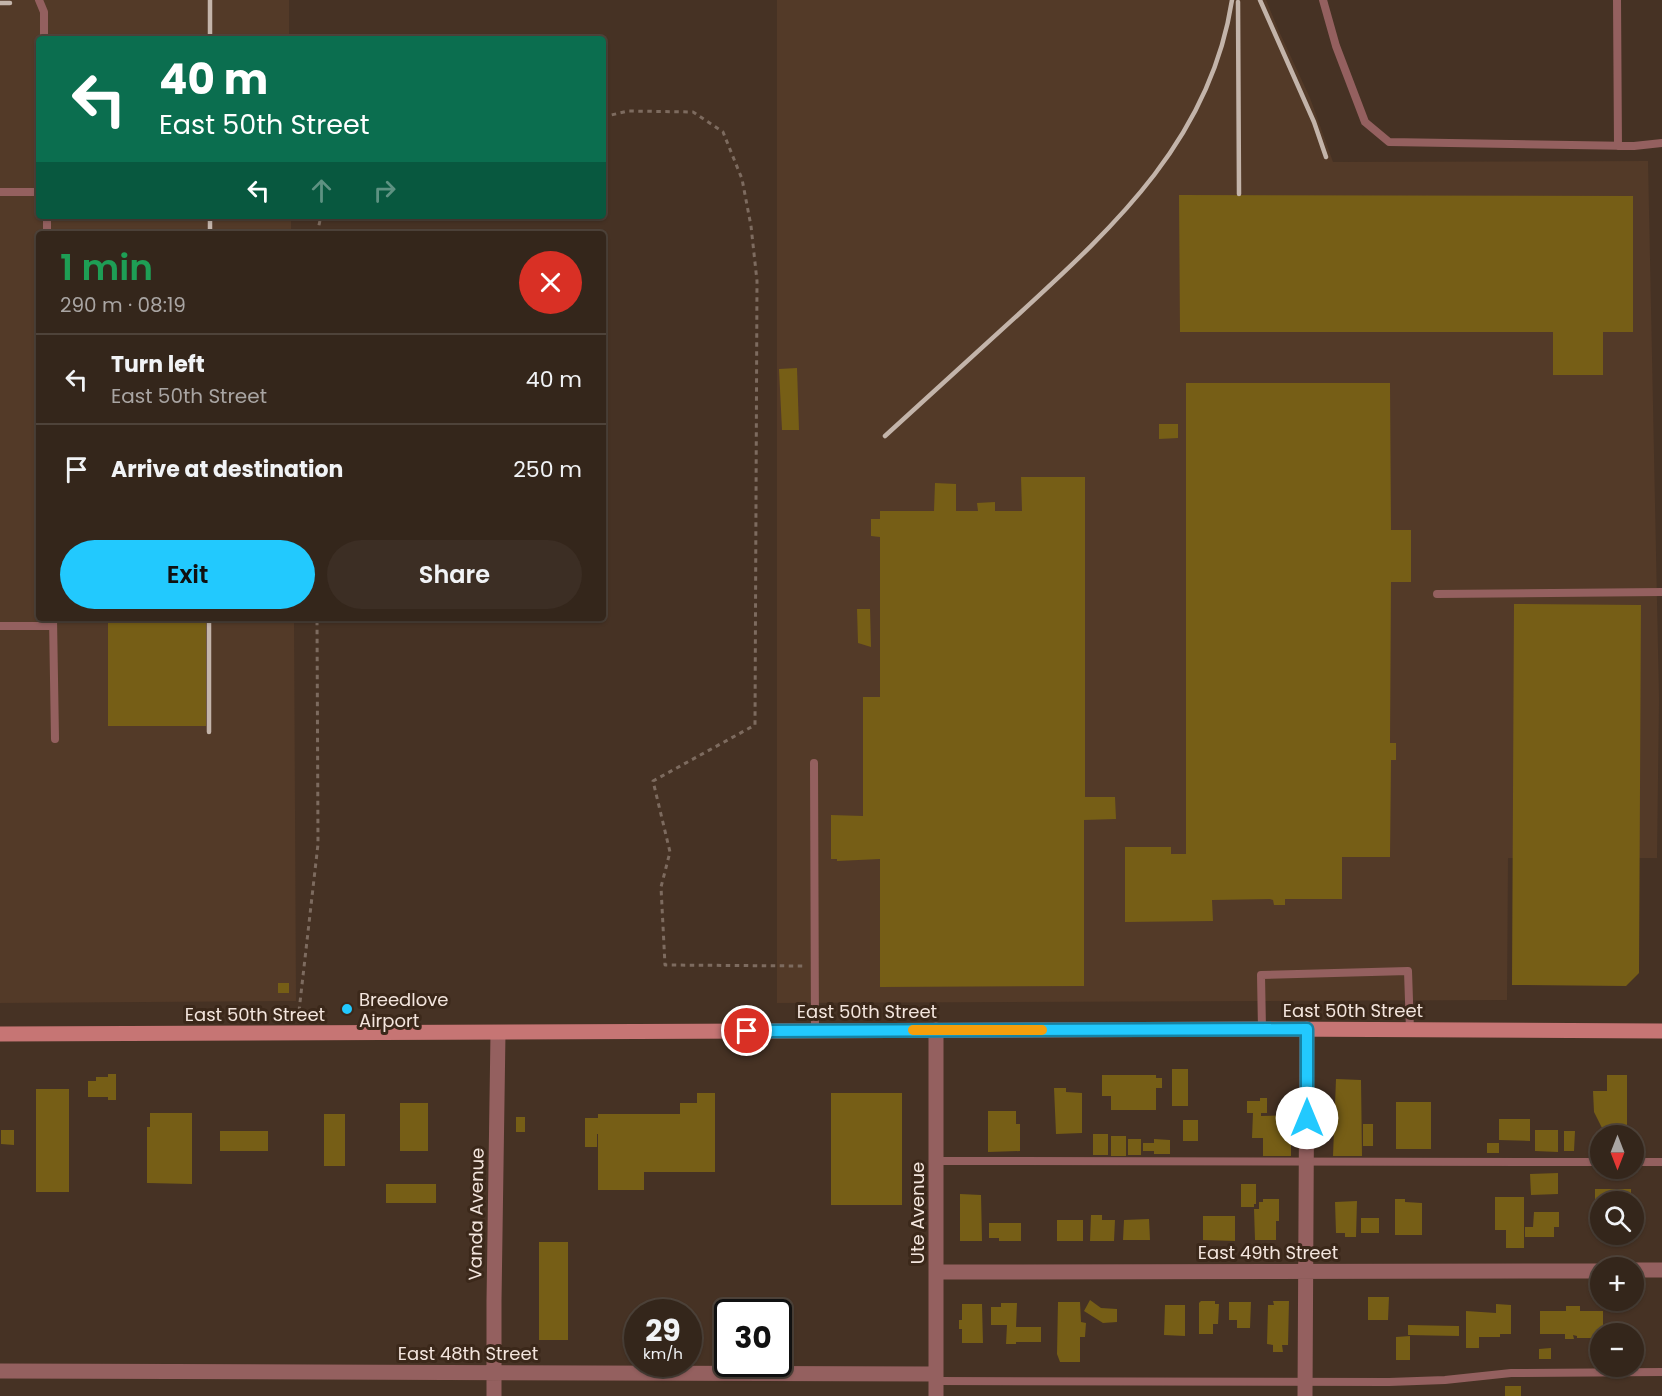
<!DOCTYPE html>
<html lang="en">
<head>
<meta charset="utf-8">
<style>
  body { margin:0; font-family:Poppins,sans-serif; background:#3c2e24; color:#f1f3f6; height:100vh; display:flex; flex-direction:column; font-size:22px; white-space:nowrap }
  * { box-sizing:border-box; margin:0 }
  p { font-size:20px; color:#a9a5a3 }
  .icon { flex:none; width:33px; height:33px; fill:none; stroke:currentColor; stroke-width:2; stroke-linecap:round; stroke-linejoin:round }
  .map { position:relative; flex:1; overflow:hidden }
  .drawer { position:absolute; left:36px; top:231px; width:570px; height:390px; display:flex; flex-direction:column; background:#34261b; border-radius:6px; box-shadow:0 2px 4px #0004,0 0 0 2px #4e433a }
  .drawer>* { flex:none }
  .top-card { position:absolute; left:36px; top:36px; width:570px; height:183px; border-radius:6px; box-shadow:0 2px 4px #0004,0 0 0 2px #4e433a; background:#0b6e4f; color:#fff; overflow:hidden }
  .needle { width:39px; rotate:180deg }
  .fabs { position:absolute; left:1590px; top:1125px; display:grid; gap:12px }
  .fabs a { display:grid; place-items:center; width:54px; height:54px; border-radius:50%; background:#34261b; box-shadow:0 2px 4px #0004,0 0 0 2px #4e433a; font-size:30px }
  .speed { position:absolute; left:624px; top:1299px; display:flex; gap:12px; font-size:30px; font-weight:700; text-align:center }
  .speed>* { display:grid; place-content:center; width:78px; height:78px; border-radius:50%; background:#34261b; box-shadow:0 2px 4px #0004,0 0 0 2px #4e433a; line-height:1 }
  .speed small { font-size:15px; font-weight:400 }
  .speed .limit { border:3px solid #111; border-radius:9px; background:#fff; color:#111 }
  .pin { position:absolute; display:grid; place-items:center; width:51px; height:51px; color:#fff; margin:-26px; border:3px solid #fff; border-radius:50%; box-shadow:0 2px 6px #0007 }
  .me { position:absolute; width:66px; margin:-33px; rotate:0deg; stroke-linejoin:round; filter:drop-shadow(0 0 4px #0008) }
  .turn { display:flex; align-items:center; gap:21px; height:126px; padding:0 24px; font-size:27px }
  .turn .icon { width:78px; height:78px; stroke-width:2.5 }
  .turn b { display:block; font-size:42px; line-height:51px }
  .lanes { display:flex; align-items:center; height:57px; padding:0 24px; background:#0003; justify-content:center; gap:30px; direction:ltr }
  .lanes .off { opacity:.35 }
  .round { display:grid; place-items:center; flex:none; width:63px; height:63px; border-radius:32px; background:#3c2e24 }
  .head { display:flex; align-items:center; justify-content:space-between; height:102px; padding:0 24px }
  h1 { font-size:36px; font-weight:600; line-height:45px; color:#1e9e55 }
  .button { display:flex; gap:12px; margin-top:auto; padding:12px 24px }
  .button a { flex:1; height:69px; border-radius:36px; background:#22c9fe; color:#111; font-size:24px; font-weight:600; line-height:69px; text-align:center }
  .button a+a { background:#3c2e24; color:#f1f3f6 }
  ul { padding:0; list-style:none }
  li { display:flex; align-items:center; gap:18px; height:90px; padding:0 24px; border-top:2px solid #4e433a }
  li div { flex:1 }
  li b { display:block; font-size:22px }
  li em { font-style:normal }
  .map>svg:first-child { display:block }
</style>
</head>
<body>
<div class="map">
<svg width="1662" height="1396" viewBox="0 0 1662 1396">
  <rect width="100%" height="100%" fill="#463224"/>
  <path fill="#533a28" d="M0 0H289V39H39V216H291V234H39V618H294L296 1001 0 1003Z
    M777 0H1266L1278 29 1310 98 1333 162 1648 161 1659 699 1657 858H1508L1507 1000 777 1003Z"/>
  <path fill="#765e16" d="M1179 195 1633 196V332H1603V375H1553V332H1180Z
    M797 368 799 430H782L779 369Z
    M1186 383H1390L1391 530H1411V582H1391L1390 743H1396V760H1391L1390 857H1342V899H1285V905H1274L1273 900 1270 899 1212 900 1213 921 1125 922V847H1171V854H1186Z
    M1159 424H1178V438L1159 439Z
    M1021 477H1085V797H1115L1116 819 1084 820V986L880 987V859L837 861V859H831V815L863 816V697H880V537L871 536V519H880V511H934L935 483 956 484V511H978L977 503 995 502V511H1022Z
    M1514 604 1641 605 1639 973 1626 986 1512 985Z
    M857 609H870L871 647 858 643Z
    M108 618H206V726H108Z
    M278 983H289V993H278Z
    M1172 1069H1188V1106H1172Z
    M108 1074H116V1100H108V1097H88V1081H96V1077H108Z
    M1102 1075H1156V1078H1162V1088H1156V1110H1111V1096H1102Z
    M1607 1075H1627V1136H1606V1128H1602L1594 1112 1593 1091H1607Z
    M1336 1079 1361 1080 1362 1156H1333Z
    M1054 1088H1066V1092L1082 1093V1133L1056 1134Z
    M36 1089H69V1192H36Z
    M697 1093H715V1172H644V1190H598V1134H597V1147H585V1118H598V1114H680V1103H697Z
    M831 1093H902V1205H831Z
    M1260 1098H1267V1113H1261V1116L1291 1115V1156H1263V1138H1252L1253 1113H1247V1101H1260Z
    M1396 1102H1431V1149H1396Z
    M400 1103H428V1151H400Z
    M988 1111H1016V1124H1020V1151L988 1152Z
    M150 1113H192V1184L147 1183V1127H150Z
    M324 1114H345V1166H324Z
    M516 1117H525V1132H516Z
    M1499 1119H1530V1141L1499 1140Z
    M1183 1120H1198V1141H1183Z
    M1363 1124H1373V1146H1363Z
    M1 1130H14V1145L1 1144Z
    M1535 1130H1558V1152L1535 1151Z
    M220 1131H268V1151H220Z
    M1564 1131H1575L1574 1151H1564Z
    M1093 1134H1108V1155H1093Z
    M1111 1136H1126V1156H1111Z
    M1128 1139H1141V1155H1128Z
    M1154 1139 1170 1140V1154H1154V1151H1143V1143H1154Z
    M1487 1143H1499V1153H1487Z
    M1558 1173V1194L1531 1195 1530 1174Z
    M386 1184H436V1203H386Z
    M1241 1184H1256V1204H1254V1207H1241Z
    M1595 1189H1631V1202H1600V1232H1595Z
    M960 1194 981 1195 982 1241H960Z
    M1495 1197H1524V1248H1506V1230H1495Z
    M1263 1199H1279V1221H1276V1240H1255L1254 1209H1259V1202H1263Z
    M1395 1199H1405V1202L1422 1203V1235H1395Z
    M1357 1201 1356 1237H1345V1233H1336L1335 1202Z
    M1534 1212H1559V1227H1554V1237H1525V1227H1533Z
    M1091 1215H1102V1220H1115L1114 1241H1090Z
    M1203 1216H1235V1241L1203 1240Z
    M1361 1218H1379V1233H1361Z
    M1149 1219 1150 1240H1123L1124 1220Z
    M1057 1220H1083V1241H1057Z
    M989 1223H1021V1241H999V1238H989Z
    M539 1242H568V1340H539Z
    M1368 1297H1389L1388 1320H1368Z
    M1090 1300 1101 1308 1117 1309V1322L1103 1323 1084 1311Z
    M1201 1301H1215V1304H1219L1218 1324H1213V1334H1199V1303Z
    M1273 1301H1289L1288 1345H1282L1283 1352H1273V1345L1267 1344 1268 1305H1274Z
    M1058 1302H1080L1081 1322 1086 1323 1085 1337H1080V1362H1060L1057 1354Z
    M1229 1302H1251L1250 1328H1237V1320H1229Z
    M1001 1303H1017L1016 1327H1041V1342H1016V1344H1006L1007 1325H991V1307H1001Z
    M962 1304H982L983 1343H962V1329H959V1320H962Z
    M1496 1304 1511 1305V1334H1500V1337H1479V1348H1466V1311L1496 1313Z
    M1165 1305H1185V1336L1164 1335Z
    M1566 1306H1580V1311H1603V1334H1600V1338H1577V1336L1573 1335 1574 1339H1565V1334H1540V1311H1566Z
    M1408 1325 1459 1326V1336L1408 1335Z
    M1410 1336V1360H1396V1337Z
    M1551 1348V1359H1539V1349Z
    M1505 1386H1521V1396H1505Z"/>
  <g fill="none" stroke-linecap="round" stroke-linejoin="round">
    <path stroke="#7d6b5f" stroke-width="3" stroke-dasharray="4.5 4.5" stroke-linecap="butt" d="M603 117 628 111 693 112 723 132 742 179 751 226 757 281 755 725 653 781 670 852 661 887 665 965 805 966
      M317 234 321 216
      M298 1020 318 844 317 618"/>
    <path stroke="#94605f" stroke-width="8" d="M39 0 44 12V39
      M1323 0 1336 46 1365 122 1389 142 1634 146 1662 143
      M1617 0 1618 146
      M0 192H39
      M47 216V234
      M1437 594 1662 592
      M53 618 55 739
      M0 626H53
      M814 763 815 1031
      M1262 1029 1261 975 1408 971 1410 1030
      M937 1161 1600 1162
      M1634 1162H1662
      M936 1381 1389 1382 1445 1380 1511 1373 1662 1372"/>
    <path stroke="#94605f" stroke-width="15" d="M936 1030V1396
      M1634 1270H1662
      M936 1272 1600 1271
      M0 1371 936 1374
      M494 1396V1301L498 1033
      M1305 1396 1307 1029"/>
    <path stroke="#c67574" stroke-width="15" d="M0 1034 1262 1029 1662 1031"/>
    <path stroke="#c3b4aa" stroke-width="4.5" d="M1260 0 1314 122 1326 157
      M1238 2 1239 194
      M0 3H10
      M210 39V0
      M210 234V216
      M885 436C930 395 975 354 1020 313 1117 224 1211 137 1232 0
      M209 732V618"/>
  </g>
  <g fill="none" stroke-linecap="round" stroke-linejoin="round">
    <g stroke="#1683a5" stroke-width="15">
      <path id="route" d="M747 1031 1307 1029V1118"/>
    </g>
    <use href="#route" stroke="#22c9fe" stroke-width="10"/>
    <path stroke="#f59e0b" stroke-width="10" d="M913 1030H1042"/>
  </g>
  <circle fill="#22c9fe" stroke="#3b281a" stroke-width="2" cx="347" cy="1009" r="6"/>
  <g text-anchor="middle" dominant-baseline="central" stroke-width="6" stroke-linejoin="round" paint-order="stroke">
    <g font-size="18" fill="#f3e5dd" stroke="#3b281a" text-anchor="start">
      <text x="359" y="999">Breedlove<tspan x="359" dy="21">Airport</tspan></text>
    </g>
    <g font-size="18" fill="#f3e5dd" stroke="#3b281a">
      <text x="1353" y="1010">East 50th Street</text>
      <text x="867" y="1011">East 50th Street</text>
      <text x="255" y="1014">East 50th Street</text>
      <text transform="translate(917 1213) rotate(-90)">Ute Avenue</text>
      <text transform="translate(476 1214) rotate(-89)">Vanda Avenue</text>
      <text x="1268" y="1252">East 49th Street</text>
      <text x="468" y="1353">East 48th Street</text>
    </g>
  </g>
</svg>
<div class="fabs">
<a><svg class="needle" viewBox="-14 -14 28 28"><path d="M0-13l5 13h-10z" fill="#e53935"/><path d="M0 13l5-13h-10z" fill="#a9a5a3"/></svg></a>
<a><svg class="icon" aria-label="search" viewBox="0 0 24 24"><circle cx="10" cy="10" r="6"/><path d="M15 15l6 6"/></svg></a>
<a>+</a>
<a>−</a>
</div>
<div class="speed"><div>29<small>km/h</small></div><div class="limit">30</div></div>
<div class="pin" style="left:747px;top:1031px;background:#d93025"><svg class="icon" aria-label="arrive" viewBox="0 0 24 24"><path d="M6 21V4h12l-3 4 3 4H6"/></svg></div>
<svg class="me" style="left:1307px;top:1118px" viewBox="-20 -20 40 40"><circle r="19" fill="#fff"/><path d="M0-13L10 11 0 6-10 11z" fill="#22c9fe"/></svg>
<div class="top-card">
<div class="turn"><svg class="icon" aria-label="left" viewBox="0 0 24 24"><path d="M17 20v-9H6M10 6l-5 5 5 5"/></svg><div><b>40 m</b>East 50th Street</div></div>
<div class="lanes"><svg class="icon" aria-label="left" viewBox="0 0 24 24"><path d="M17 20v-9H6M10 6l-5 5 5 5"/></svg><svg class="icon off" aria-label="ahead" viewBox="0 0 24 24"><path d="M12 20V5M6 11l6-6 6 6"/></svg><svg class="icon off" aria-label="right" viewBox="0 0 24 24"><path d="M7 20v-9h11M14 6l5 5-5 5"/></svg></div>
</div>
<section class="drawer">
<div class="head"><div><h1>1 min</h1><p>290 m · 08:19</p></div><a class="round" style="background:#d93025;color:#fff"><svg class="icon" aria-label="close" viewBox="0 0 24 24"><path d="M6 6l12 12M18 6L6 18"/></svg></a></div>
<ul>
<li><svg class="icon" aria-label="left" viewBox="0 0 24 24"><path d="M17 20v-9H6M10 6l-5 5 5 5"/></svg><div><b>Turn left</b><p>East 50th Street</p></div><em>40 m</em></li>
<li><svg class="icon" aria-label="arrive" viewBox="0 0 24 24"><path d="M6 21V4h12l-3 4 3 4H6"/></svg><div><b>Arrive at destination</b></div><em>250 m</em></li>
</ul>
<div class="button"><a>Exit</a><a>Share</a></div>
</section>
</div>
</body>
</html>
